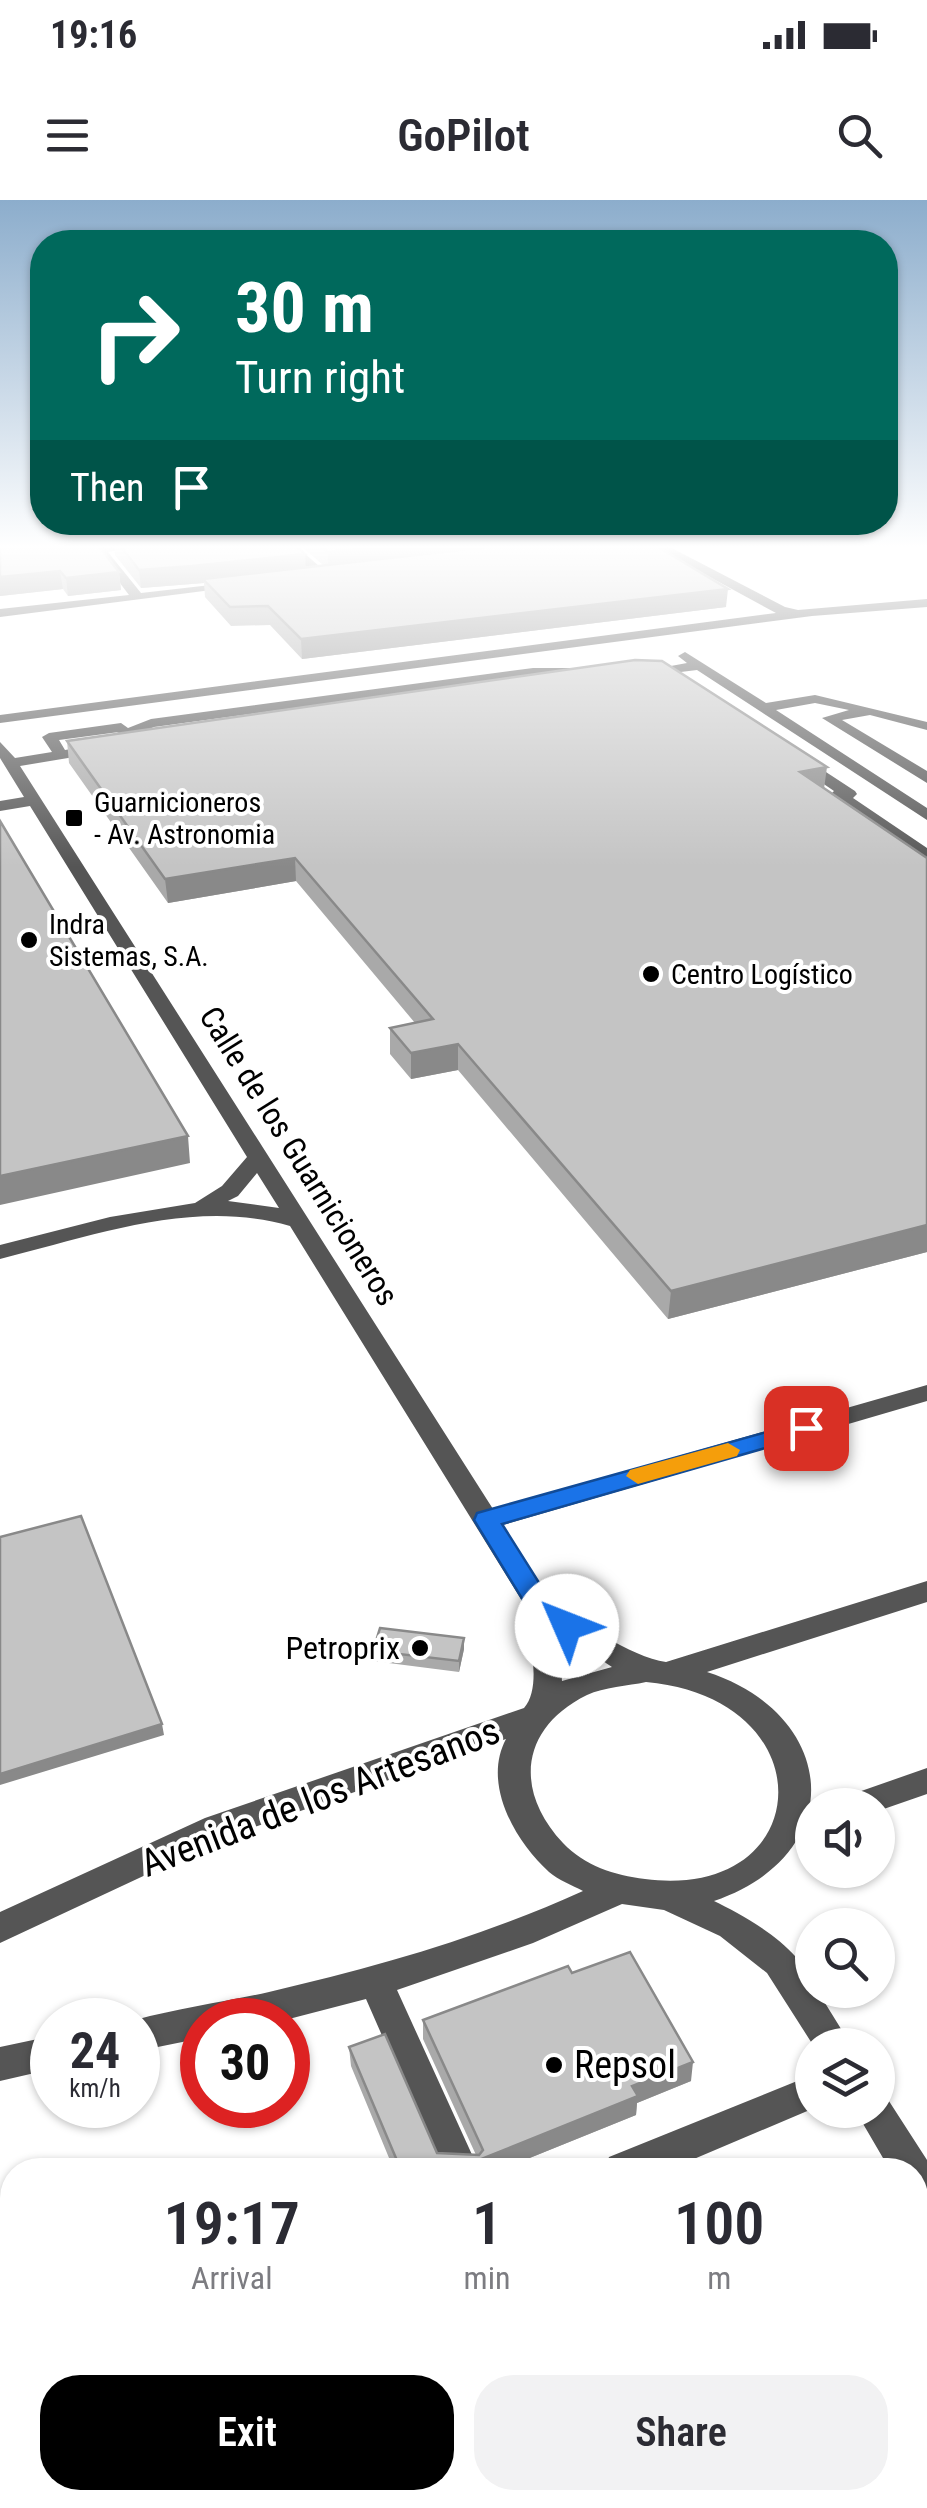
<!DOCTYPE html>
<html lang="en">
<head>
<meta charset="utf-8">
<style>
  body { margin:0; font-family:"Roboto Condensed",sans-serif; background:#f2f2f3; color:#2b2b33; height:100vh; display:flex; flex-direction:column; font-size:38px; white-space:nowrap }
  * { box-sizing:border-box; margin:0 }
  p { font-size:32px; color:#7c7c81 }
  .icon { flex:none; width:55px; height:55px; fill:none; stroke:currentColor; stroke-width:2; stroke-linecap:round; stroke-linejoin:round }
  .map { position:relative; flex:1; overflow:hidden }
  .side { position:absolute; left:0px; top:1958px; width:928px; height:352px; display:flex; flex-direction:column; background:#fff; border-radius:40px 40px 0 0; box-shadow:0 2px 8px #0004 }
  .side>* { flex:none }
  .top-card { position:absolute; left:30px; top:30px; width:868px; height:305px; border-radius:40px; box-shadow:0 2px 8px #0004; background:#00695c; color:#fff; overflow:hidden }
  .controls { position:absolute; left:795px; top:1588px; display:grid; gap:20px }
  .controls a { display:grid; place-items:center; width:100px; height:100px; border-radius:50%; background:#fff; box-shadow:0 2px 8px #0004; font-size:50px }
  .speed { position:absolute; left:30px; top:1798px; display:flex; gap:20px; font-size:50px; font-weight:700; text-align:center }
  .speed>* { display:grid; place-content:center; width:130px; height:130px; border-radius:50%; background:#fff; box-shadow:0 2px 8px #0004; line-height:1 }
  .speed small { font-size:25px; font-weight:400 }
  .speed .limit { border:15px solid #d22; background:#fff; color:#111 }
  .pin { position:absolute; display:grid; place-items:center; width:85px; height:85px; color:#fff; margin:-42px; border-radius:20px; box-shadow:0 5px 15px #0006 }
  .me { position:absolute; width:110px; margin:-55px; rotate:314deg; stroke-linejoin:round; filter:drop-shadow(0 0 8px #0008) }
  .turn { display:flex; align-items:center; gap:35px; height:210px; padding:0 40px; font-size:45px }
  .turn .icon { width:130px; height:130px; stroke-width:2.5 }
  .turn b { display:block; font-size:70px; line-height:85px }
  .then { display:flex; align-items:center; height:95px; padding:0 40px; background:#0003; gap:20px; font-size:38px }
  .eta { display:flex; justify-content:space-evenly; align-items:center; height:170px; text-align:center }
  .eta b { font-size:60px; font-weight:600; line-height:70px }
  .action { display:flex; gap:20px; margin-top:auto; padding:20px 40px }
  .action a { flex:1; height:115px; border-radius:40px; background:#000; color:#fff; font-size:40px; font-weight:600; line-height:115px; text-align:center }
  .action a+a { background:#f2f2f3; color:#2b2b33 }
  .status { display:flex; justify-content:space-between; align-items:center; height:70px; padding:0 50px; background:#fff; direction:ltr }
  .status svg { height:28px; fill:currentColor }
  header { display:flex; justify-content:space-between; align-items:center; height:130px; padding:0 40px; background:#fff; font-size:45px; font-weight:600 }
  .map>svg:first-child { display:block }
</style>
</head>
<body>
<div class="status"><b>19:16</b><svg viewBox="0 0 49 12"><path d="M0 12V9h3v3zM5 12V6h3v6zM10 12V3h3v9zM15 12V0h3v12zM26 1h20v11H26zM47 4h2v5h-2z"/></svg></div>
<header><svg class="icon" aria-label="menu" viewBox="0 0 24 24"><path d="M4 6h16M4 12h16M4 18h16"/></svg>GoPilot<svg class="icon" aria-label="search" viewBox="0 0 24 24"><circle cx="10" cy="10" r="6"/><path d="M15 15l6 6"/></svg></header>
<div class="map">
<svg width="927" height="2308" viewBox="0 0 927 2308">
  <rect width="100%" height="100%" fill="#fff"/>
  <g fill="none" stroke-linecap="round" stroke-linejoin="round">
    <path fill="#555" fill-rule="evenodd" d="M151 344 108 352 141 393 237 382 243 386 0 417V409L129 395 94 349 115 344Z
      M281 344H294L328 374V380H320Z
      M649 344H664L785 407 798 410 927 399V407L812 416 0 523V515L776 413Z
      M685 452 766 503 815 495 927 522V530L870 515 842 520 927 571V583L822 518 849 510 815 503 776 510 927 608V620L697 470 640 477 633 473 687 463 678 456Z
      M533 468H580L587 472 580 476H533L154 527 92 554 20 566 493 1309 927 1185V1201L503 1325C517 1347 531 1379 550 1397 577 1421 631 1457 666 1462L927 1381V1402L707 1472C838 1514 851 1654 714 1701 745 1716 809 1751 812 1790H817L851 1845H813L767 1773 720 1736 664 1710 622 1704 533 1743 397 1790 479 1970H441L366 1799 285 1820H202V1838L138 1851 135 1820C179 1808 224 1802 269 1792 377 1767 482 1737 583 1691 572 1685 558 1680 549 1672 515 1641 482 1584 506 1539L229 1636 0 1743V1712L205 1618 524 1508C544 1485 527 1431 524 1404L290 1026C193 998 94 1036 0 1059V1045L110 1017 195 1003 222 986 247 957 30 606 0 611V601L24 597 0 558V542L15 558 52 552 42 537 49 533 121 523 128 528 151 519ZM119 532 83 547 65 550 59 540ZM257 973 279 1008 228 1001 238 996ZM557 1431 612 1467 562 1481ZM646 1482C828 1498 817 1701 645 1679 614 1675 585 1666 563 1643 514 1591 520 1528 587 1495 604 1487 628 1486 646 1482Z
      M793 557H803L855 591 857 594 853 598 927 648V661L832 598 830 595 834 591 793 563Z
      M927 1568V1594L878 1611V1605H842L847 1596Z
      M52 1836V1869L0 1881V1847Z
      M812 1875V1909L668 1970H604L609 1957Z
      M878 1894 887 1898 927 1960V2013L915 2008V1970H890L855 1910H878Z"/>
  </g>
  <path fill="#a9a9a9" d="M0 344 119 372 121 390 68 396 63 389 0 396Z
    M114 344H294L306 367 323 365 299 344H653L726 407 302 459 270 425 231 426 205 397 204 383 141 388 115 355Z
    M67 541 824 588 927 658V1052L668 1119 458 870 411 879 390 854V828L415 823 296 681 168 703 69 563Z
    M464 1449 459 1472 373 1461V1451Z
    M572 1773 691 1881 637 1903 636 1915 500 1970H394L351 1866 349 1847 437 1953 476 1955 423 1839V1820Z"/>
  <path fill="#898989" d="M409 344H582L328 370V352Z
    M305 354 306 372 203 379 204 383 141 388 139 370Z
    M60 371 63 389 0 396V377Z
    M119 372 121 390 68 396 66 378Z
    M728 389 726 407 302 459 301 439Z
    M827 567 824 589 800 572Z
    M295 658 296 681 168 703 165 679Z
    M458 844V870L411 879V853Z
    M188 936 190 963 0 1005V976Z
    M927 1025V1052L668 1119 671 1091Z
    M464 1438V1449L459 1472V1461Z
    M162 1524 164 1535 0 1585V1574Z
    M693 1862 691 1881 637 1903 636 1915 500 1970H454L632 1886Z"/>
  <path fill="#c4c4c4" stroke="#898989" stroke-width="2.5" d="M0 344H36L38 346 54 344H97L119 372 66 378 60 371 0 377Z
    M119 344H294L305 354 192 366 139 370Z
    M318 344H409L328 352Z
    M515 344H653L728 389 301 439 268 406 230 407 203 379Z
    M635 460 662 461 827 567 800 572 927 658V1025L671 1091 458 844 411 853 390 828 433 819 295 658 165 679 67 541Z
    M0 621 188 936 0 976Z
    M81 1316 162 1524 0 1574V1337Z
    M380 1428 464 1438 459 1461 373 1451Z
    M630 1752 693 1862 632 1886 638 1896 454 1970H401L349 1847 385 1834 437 1953 479 1955 483 1950 423 1820 568 1766 572 1773Z"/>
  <linearGradient id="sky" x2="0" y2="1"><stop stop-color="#8cadcc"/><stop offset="0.52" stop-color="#fff"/><stop offset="1" stop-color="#fff" stop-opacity="0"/></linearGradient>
  <rect width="927" height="667" fill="url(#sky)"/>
  <path fill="#1a73e8" stroke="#114b97" stroke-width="2.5" d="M806 1221 814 1223 817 1228 814 1234 502 1324 548 1397 580 1426 576 1433 567 1436 529 1410 474 1320 477 1313Z"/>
  <path fill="#f59e0b" d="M728 1243 740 1250 737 1256 638 1284 626 1276 630 1270Z"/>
  <g fill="#000" stroke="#fff" stroke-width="4">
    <rect x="64" y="608" width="20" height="20" rx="5"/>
    <circle cx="29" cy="740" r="10"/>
    <circle cx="651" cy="774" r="10"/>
    <circle cx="420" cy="1448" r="10"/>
    <circle cx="554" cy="1865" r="10"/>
  </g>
  <g text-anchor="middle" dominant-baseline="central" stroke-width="8" stroke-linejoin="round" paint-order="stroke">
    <g font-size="28" fill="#000" stroke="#fff" text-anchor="start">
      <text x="94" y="602">Guarnicioneros<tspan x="94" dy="32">- Av. Astronomia</tspan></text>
      <text x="49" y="724">Indra<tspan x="49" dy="32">Sistemas, S.A.</tspan></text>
      <text x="671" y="774">Centro Logístico</text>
    </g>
    <g font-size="32" fill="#000" stroke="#fff">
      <text transform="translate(299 956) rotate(58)">Calle de los Guarnicioneros</text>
    </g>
    <g font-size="32" fill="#000" stroke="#fff" text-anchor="end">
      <text x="400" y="1448">Petroprix</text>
    </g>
    <g font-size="38" fill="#000" stroke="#fff">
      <text transform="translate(320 1597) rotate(-21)">Avenida de los Artesanos</text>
    </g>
    <g font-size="38" fill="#000" stroke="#fff" text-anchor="start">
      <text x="574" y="1865">Repsol</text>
    </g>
  </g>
</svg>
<div class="controls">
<a><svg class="icon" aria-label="sound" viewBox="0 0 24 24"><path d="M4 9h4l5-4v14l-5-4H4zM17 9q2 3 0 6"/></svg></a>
<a><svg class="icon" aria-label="search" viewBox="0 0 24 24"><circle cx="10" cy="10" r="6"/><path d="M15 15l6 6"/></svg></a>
<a><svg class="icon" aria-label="layers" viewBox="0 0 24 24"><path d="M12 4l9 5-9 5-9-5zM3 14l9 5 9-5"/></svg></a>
</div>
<div class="speed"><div>24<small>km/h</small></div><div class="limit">30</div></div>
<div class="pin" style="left:806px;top:1228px;background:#d93025"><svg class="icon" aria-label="arrive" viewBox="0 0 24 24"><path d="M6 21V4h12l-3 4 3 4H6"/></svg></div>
<svg class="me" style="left:567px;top:1426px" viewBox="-20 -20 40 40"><circle r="19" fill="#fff"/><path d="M0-13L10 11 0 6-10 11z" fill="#1a73e8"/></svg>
<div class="top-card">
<div class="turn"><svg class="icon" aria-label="right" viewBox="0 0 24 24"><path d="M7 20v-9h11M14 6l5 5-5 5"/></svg><div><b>30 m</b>Turn right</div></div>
<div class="then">Then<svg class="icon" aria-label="arrive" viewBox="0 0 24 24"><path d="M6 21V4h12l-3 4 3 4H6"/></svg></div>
</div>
<section class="side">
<div class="eta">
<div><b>19:17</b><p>Arrival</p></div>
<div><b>1</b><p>min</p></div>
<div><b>100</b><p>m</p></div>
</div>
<div class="action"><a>Exit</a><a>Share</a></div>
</section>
</div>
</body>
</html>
